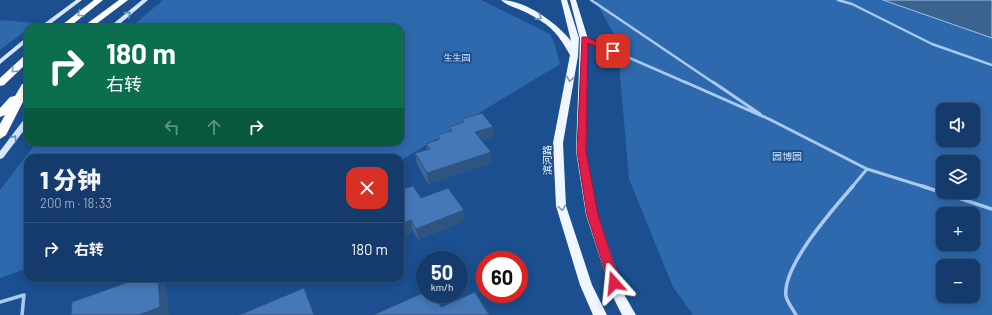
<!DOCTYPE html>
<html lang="zh">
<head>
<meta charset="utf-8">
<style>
  body { margin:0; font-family:Barlow,"Noto Sans SC",sans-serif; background:#1d4271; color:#f1f3f6; height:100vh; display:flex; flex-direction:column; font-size:15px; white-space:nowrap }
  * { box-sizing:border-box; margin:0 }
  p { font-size:13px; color:#9dadc1 }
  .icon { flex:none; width:22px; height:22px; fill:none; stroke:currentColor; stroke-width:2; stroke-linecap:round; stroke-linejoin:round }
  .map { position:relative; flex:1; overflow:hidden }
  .drawer { position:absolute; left:24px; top:154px; width:380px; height:128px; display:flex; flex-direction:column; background:#143b6b; border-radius:12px; box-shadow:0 2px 10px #0003,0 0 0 1px #33557e }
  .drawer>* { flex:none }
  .guide { position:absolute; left:24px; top:24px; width:380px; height:122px; border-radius:12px; box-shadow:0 2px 10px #0003,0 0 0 1px #33557e; background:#0b6e4f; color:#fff; overflow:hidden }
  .buttons { position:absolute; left:936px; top:103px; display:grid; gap:8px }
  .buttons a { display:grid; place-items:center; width:44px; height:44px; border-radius:8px; background:#143b6b; box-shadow:0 2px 10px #0003,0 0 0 1px #33557e; font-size:20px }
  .speed { position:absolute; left:416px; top:251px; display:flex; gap:8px; font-size:20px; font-weight:700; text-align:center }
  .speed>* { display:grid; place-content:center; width:52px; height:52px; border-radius:50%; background:#143b6b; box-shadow:0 2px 10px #0003,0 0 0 1px #33557e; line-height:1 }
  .speed small { font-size:10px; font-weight:400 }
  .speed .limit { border:6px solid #d22; background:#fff; color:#111 }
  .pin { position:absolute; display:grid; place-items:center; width:34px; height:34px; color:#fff; margin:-17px; border-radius:8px; box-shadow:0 2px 6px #0006 }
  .me { position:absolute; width:44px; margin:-22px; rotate:342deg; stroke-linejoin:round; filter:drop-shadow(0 0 3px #0008) }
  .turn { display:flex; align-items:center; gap:14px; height:84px; padding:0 16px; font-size:18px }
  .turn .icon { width:52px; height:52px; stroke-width:2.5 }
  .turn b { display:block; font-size:28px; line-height:34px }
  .lanes { display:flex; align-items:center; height:38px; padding:0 16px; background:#0003; justify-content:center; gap:20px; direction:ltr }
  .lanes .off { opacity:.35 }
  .round { display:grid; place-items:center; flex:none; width:42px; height:42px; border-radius:12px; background:#1d4271 }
  .head { display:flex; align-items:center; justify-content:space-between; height:68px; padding:0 16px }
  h1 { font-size:24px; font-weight:800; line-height:30px }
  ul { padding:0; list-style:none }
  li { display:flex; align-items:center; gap:12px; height:52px; padding:0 16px; border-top:1px solid #33557e }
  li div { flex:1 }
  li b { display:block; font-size:15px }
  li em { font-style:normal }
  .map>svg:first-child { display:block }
</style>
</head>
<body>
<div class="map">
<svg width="992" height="315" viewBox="0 0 992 315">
  <rect width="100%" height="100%" fill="#1b4f8f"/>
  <path fill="#2e69ad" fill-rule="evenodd" d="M163 0H481L550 34 555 45 560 64 400 161V158H28V268L0 278V190L37 142H400V28H130Z
    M595 0H883L992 38V315H693L673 287 629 179 617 40ZM943 110H973V140H943ZM943 162H973V192H943ZM943 214H973V244H943ZM943 266H973V296H943Z
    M0 20 36 23 0 50Z"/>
  <path fill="#3c6290" stroke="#9cc4f0" d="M883 0H992V38Z"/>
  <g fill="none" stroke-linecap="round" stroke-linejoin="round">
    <path stroke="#a9c9ee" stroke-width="2.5" d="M591 0 714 83
      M838 0 852 4 932 44 992 65
      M586 39 687 83"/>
    <path stroke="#a9c9ee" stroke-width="3" d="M685 82 769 119 867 169 925 187
      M713 82 760 114
      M852 187 867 169"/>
    <path stroke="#a9c9ee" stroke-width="3.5" d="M922 186 992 209
      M0 302 24 295 22 315
      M796 315C793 309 787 302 786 296 782 266 834 208 853 186"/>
    <path fill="#d6e6fa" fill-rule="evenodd" d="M76 0H82L45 28H38Z
      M142 0H148L115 28H108Z
      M28 36V41L0 64V59Z
      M25 118H28V125L3 158 0 159V151Z"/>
    <path fill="#f0f6ff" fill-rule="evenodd" d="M501 0C525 0 557 23 571 41L561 0H567L579 38 578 56 563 143 566 206 592 285 607 315H593L580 285 556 206 553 143 570 55C556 30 549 24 523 11 516 8 506 5 501 0Z
      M570 0H576L588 39 586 151 598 215 625 296 636 315H622L613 297 586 215 576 151 580 39Z"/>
    <path fill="#fff" fill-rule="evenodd" d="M94 0H103L68 28H58Z
      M119 0H128L91 28H81Z
      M28 54V62L4 85 0 86V78L25 55Z
      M28 83V92L6 135 0 139V124L5 115 0 117V108L10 97 15 96 22 84Z"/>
  </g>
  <path fill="#3a679d" d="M462 119 493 127V137L482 141 491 163 428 184 417 164 415 153 427 150 426 144 438 140 437 135 449 131V127L462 123Z
    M400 190 421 198 464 210V221L418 240 413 231 400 236Z"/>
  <path fill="#305480" d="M493 127V137L476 143 475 132Z
    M491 152V163L428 184 427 173Z
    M464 210V221L418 240 416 229Z
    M411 220 413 231 400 236V224Z
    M158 278H161L166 285 169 315H139Z"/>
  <path fill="#4478b7" stroke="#305480" d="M482 113 493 127 475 132 491 152 427 173 415 153 430 149 426 144 440 139 437 135 452 131 449 127 464 122 462 119Z
    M413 186 421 198 448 188 464 210 416 229 411 220 400 224V190Z
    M140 278H158L160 307 139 315H71L72 302Z
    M304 288 314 315H239Z
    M425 292V294H434L441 307 475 292 489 315H373Z"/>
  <defs><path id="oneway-chevron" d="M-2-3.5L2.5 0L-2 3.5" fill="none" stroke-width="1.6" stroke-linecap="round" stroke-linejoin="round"/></defs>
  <g stroke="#829ec1">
    <use href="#oneway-chevron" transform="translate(80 14) rotate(143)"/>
    <use href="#oneway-chevron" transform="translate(14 70) rotate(136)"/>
  </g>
  <g stroke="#668bba">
    <use href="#oneway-chevron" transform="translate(128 14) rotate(-41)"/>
    <use href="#oneway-chevron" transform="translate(14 138) rotate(-52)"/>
  </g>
  <g stroke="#7b9ac1">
    <use href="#oneway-chevron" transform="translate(539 17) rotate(29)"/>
    <use href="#oneway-chevron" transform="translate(570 79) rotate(100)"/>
    <use href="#oneway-chevron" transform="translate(562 208) rotate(79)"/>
  </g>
  <path fill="#e11d48" stroke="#92132f" d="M582 37H587L616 51 610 53 588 43 586 151 598 215 620 283 618 286 614 288 610 286 609 283 587 215 577 151Z"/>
  <g text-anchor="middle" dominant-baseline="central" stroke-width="4" stroke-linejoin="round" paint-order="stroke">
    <g font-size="9" fill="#cfe3fa" stroke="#1b4f8f">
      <text x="457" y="57">生生园</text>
    </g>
    <g font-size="10" fill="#cfe3fa" stroke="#1b4f8f">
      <text x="787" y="156">园博园</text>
    </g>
    <g font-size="10" fill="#fff" stroke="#1b4f8f">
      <text transform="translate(547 160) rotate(-91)">滨河路</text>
    </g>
  </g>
</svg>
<div class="buttons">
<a><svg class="icon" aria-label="sound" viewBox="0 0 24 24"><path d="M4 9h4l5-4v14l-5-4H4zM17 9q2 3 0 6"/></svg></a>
<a><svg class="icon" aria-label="layers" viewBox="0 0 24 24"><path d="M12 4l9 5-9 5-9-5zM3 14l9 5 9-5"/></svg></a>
<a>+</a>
<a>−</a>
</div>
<div class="speed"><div>50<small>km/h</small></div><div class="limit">60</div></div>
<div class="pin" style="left:613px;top:51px;background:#d93025"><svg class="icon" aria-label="arrive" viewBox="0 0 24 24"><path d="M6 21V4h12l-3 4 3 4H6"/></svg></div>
<svg class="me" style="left:614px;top:283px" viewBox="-20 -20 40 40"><path d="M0-17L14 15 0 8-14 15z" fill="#e11d48" stroke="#fff" stroke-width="4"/></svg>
<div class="guide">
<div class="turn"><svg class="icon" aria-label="right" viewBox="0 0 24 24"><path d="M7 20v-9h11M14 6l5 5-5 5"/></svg><div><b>180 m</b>右转</div></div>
<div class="lanes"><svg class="icon off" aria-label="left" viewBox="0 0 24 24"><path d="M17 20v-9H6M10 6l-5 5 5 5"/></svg><svg class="icon off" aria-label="ahead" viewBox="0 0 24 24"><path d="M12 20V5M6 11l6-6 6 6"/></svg><svg class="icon" aria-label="right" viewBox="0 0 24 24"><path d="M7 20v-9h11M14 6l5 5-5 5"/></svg></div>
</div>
<section class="drawer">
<div class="head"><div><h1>1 分钟</h1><p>200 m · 18:33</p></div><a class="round" style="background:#d93025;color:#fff"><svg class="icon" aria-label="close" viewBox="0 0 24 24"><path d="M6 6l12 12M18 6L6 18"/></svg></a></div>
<ul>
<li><svg class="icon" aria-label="right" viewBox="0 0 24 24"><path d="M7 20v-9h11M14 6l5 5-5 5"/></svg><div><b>右转</b></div><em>180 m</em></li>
</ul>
</section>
</div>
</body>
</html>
